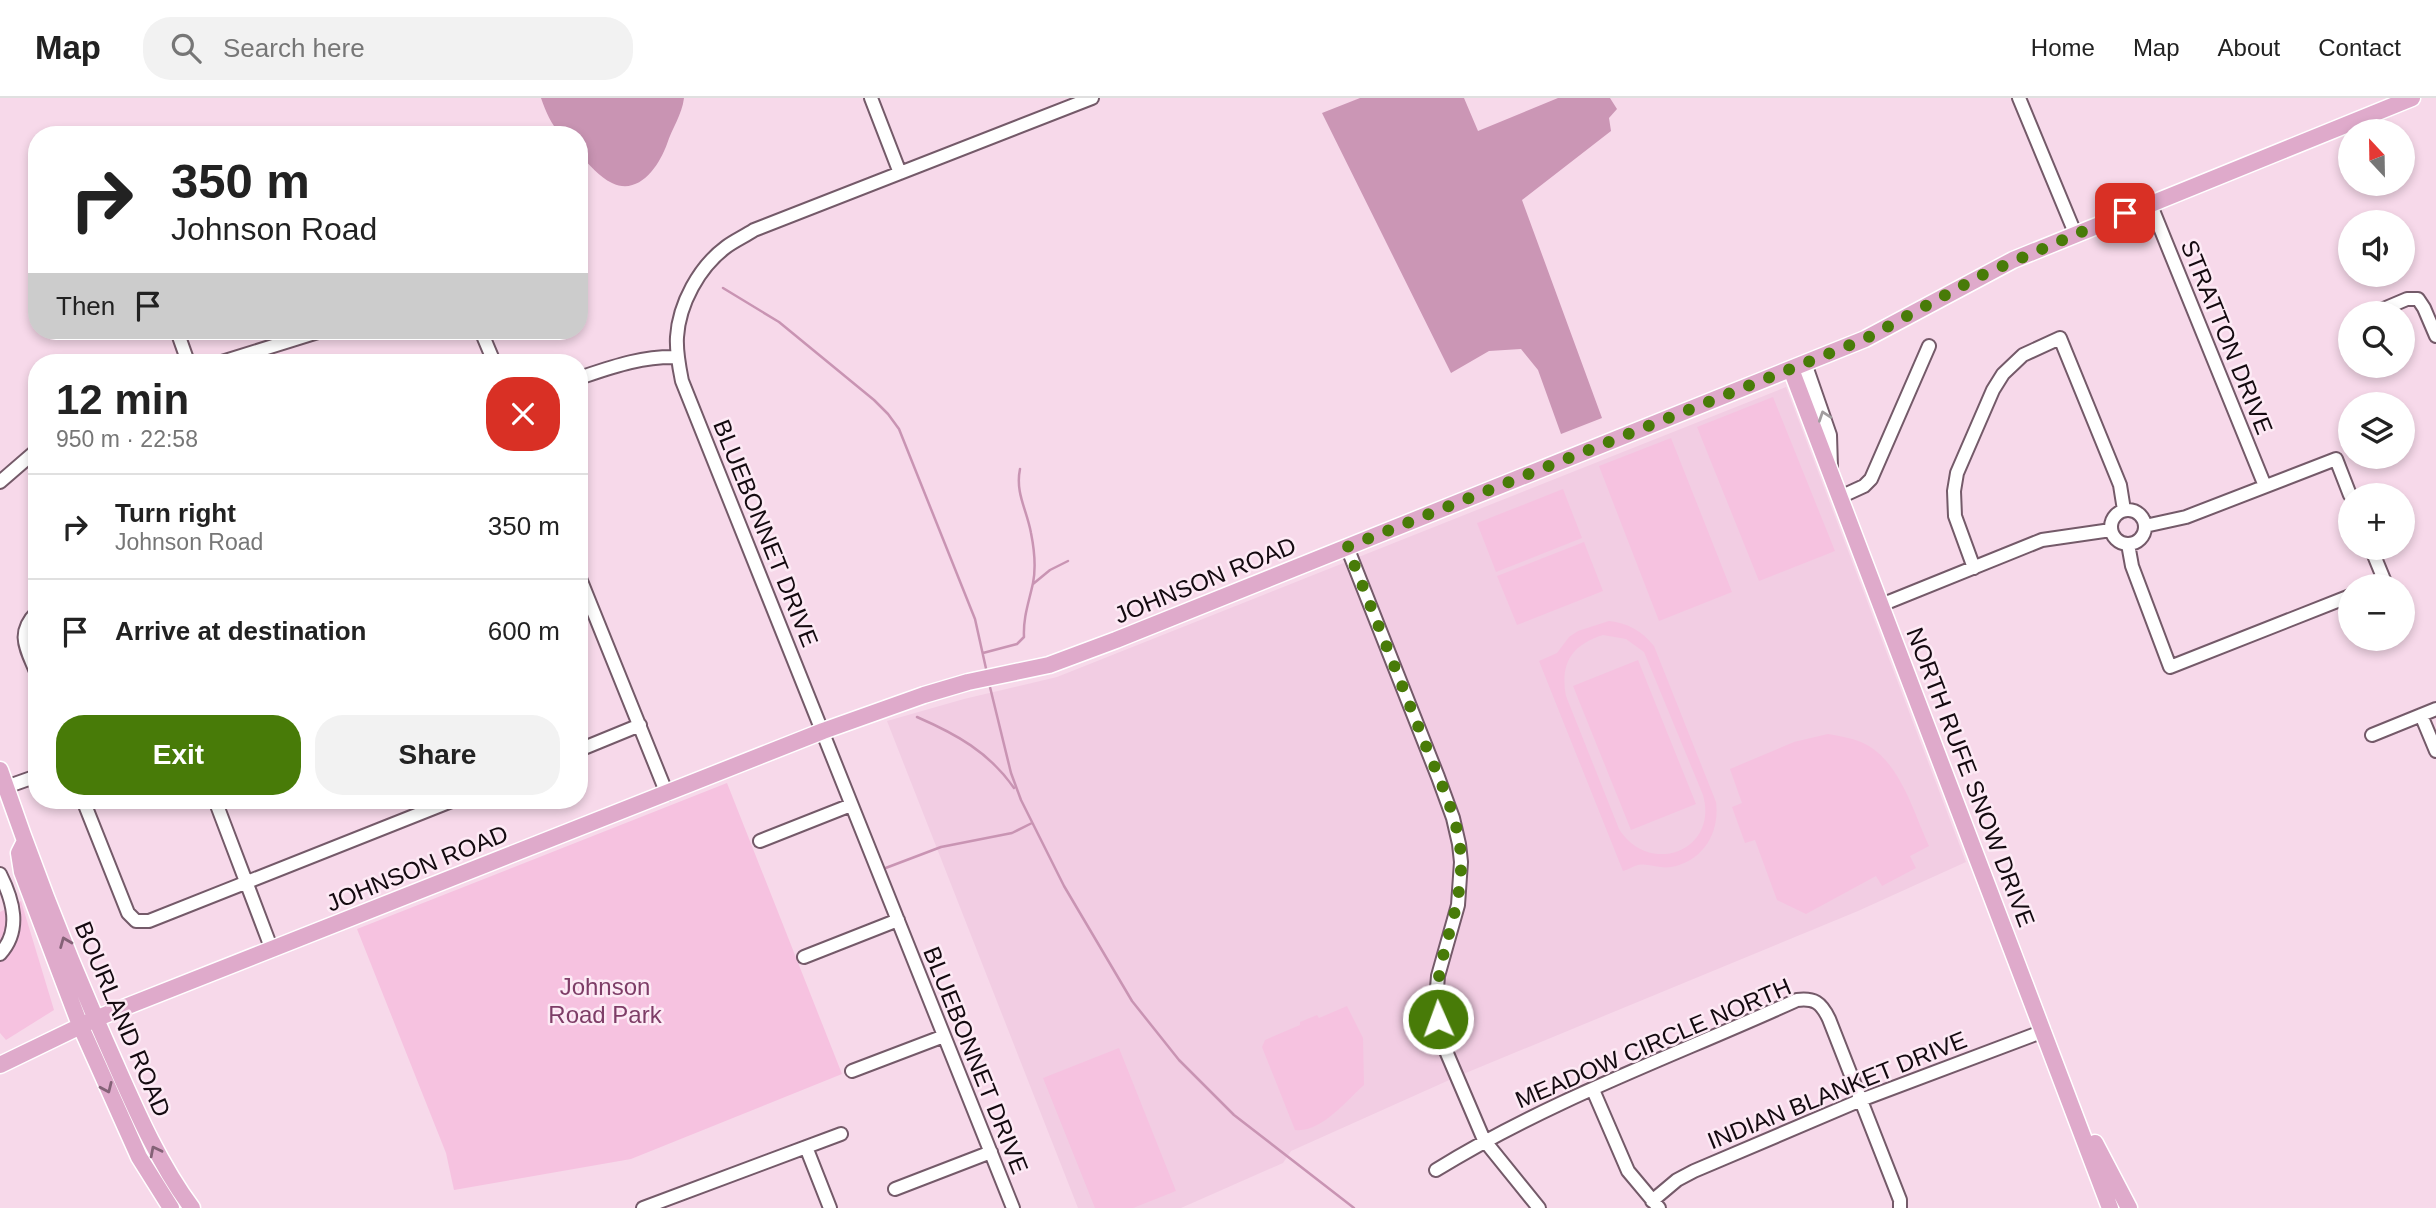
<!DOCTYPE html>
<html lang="en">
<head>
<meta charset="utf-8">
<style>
  body { margin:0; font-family:Helvetica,sans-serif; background:#f2f2f2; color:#222; height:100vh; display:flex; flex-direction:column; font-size:26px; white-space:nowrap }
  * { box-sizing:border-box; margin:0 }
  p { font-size:23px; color:#767676 }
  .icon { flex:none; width:38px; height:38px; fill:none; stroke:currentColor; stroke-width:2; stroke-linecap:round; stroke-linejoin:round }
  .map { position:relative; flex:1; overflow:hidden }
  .details { position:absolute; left:28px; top:256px; width:560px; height:455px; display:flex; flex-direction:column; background:#fff; border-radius:28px; box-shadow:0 4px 10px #0003 }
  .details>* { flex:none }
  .top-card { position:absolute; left:28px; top:28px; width:560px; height:214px; border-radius:28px; box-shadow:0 4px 10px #0003; background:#fff; color:#222; overflow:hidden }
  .needle { width:46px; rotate:338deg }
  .fabs { position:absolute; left:2338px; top:21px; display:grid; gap:14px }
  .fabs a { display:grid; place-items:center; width:77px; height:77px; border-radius:50%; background:#fff; box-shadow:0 4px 10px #0003; font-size:35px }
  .pin { position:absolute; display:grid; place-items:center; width:60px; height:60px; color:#fff; margin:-30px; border-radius:14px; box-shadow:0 4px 10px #0006 }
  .me { position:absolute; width:77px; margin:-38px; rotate:358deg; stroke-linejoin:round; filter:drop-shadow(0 0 5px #0008) }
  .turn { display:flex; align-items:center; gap:24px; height:147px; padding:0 28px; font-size:32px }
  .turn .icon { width:91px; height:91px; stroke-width:2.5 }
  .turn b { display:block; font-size:49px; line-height:60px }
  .then { display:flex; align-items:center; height:66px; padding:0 28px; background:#0003; gap:14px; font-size:26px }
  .round { display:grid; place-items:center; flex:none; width:74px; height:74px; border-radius:28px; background:#f2f2f2 }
  .overview { display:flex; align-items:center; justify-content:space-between; height:119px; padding:0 28px }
  h1 { font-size:42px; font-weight:700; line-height:52px }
  .action { display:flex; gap:14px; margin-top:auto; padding:14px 28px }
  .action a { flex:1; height:80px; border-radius:28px; background:#487b08; color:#fff; font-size:28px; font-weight:700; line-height:80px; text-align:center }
  .action a+a { background:#f2f2f2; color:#222 }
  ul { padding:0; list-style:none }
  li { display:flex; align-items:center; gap:21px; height:105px; padding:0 28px; border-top:2px solid #e0e0e0 }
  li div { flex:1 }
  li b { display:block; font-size:26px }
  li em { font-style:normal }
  header { display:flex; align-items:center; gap:42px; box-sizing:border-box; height:98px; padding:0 35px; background:#fff; border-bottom:2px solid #e0e0e0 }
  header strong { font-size:33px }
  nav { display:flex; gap:38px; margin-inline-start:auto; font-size:24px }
  .search { width:490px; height:63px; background:#f2f2f2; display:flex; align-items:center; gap:18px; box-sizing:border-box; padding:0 24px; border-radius:28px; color:#767676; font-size:26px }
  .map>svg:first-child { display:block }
</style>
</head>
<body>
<header>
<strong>Map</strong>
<div class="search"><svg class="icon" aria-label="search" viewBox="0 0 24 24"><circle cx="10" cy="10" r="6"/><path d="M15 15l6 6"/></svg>Search here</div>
<nav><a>Home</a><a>Map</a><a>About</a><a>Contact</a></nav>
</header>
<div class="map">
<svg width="2436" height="1110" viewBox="0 0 2436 1110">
  <rect width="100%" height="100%" fill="#f7d9ea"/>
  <path fill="#f2cde3" d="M1786 289 1966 764 1858 813 1456 979 1291 1053 1283 1065 1181 1110H1078L887 623 964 601 1057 579Z"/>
  <path fill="#f6c2e0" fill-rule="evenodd" d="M1773 299 1835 453 1759 483 1697 329Z
    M1671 340 1732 494 1659 523 1599 368Z
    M1563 391 1582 440 1496 474 1477 425Z
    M1584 444 1603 493 1517 527 1497 478Z
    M1609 523C1628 525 1642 533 1654 548L1716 704C1720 735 1703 763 1671 769 1660 771 1648 765 1638 767 1633 768 1628 772 1623 773L1539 563 1557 555 1569 539 1578 533ZM1603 537 1626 541 1644 554 1703 697C1719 753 1649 779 1619 731L1566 598C1560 566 1571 547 1603 537Z
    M1638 562 1696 706 1631 732 1573 588Z
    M1828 636C1839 638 1851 640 1861 644 1899 660 1913 713 1929 748L1910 758 1916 770 1882 788 1876 778 1806 816 1777 802 1755 742 1745 745 1732 709 1742 705 1730 671 1794 644Z
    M727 685 842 976 631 1061 454 1092 446 1055 357 831Z
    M21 803 54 912 6 942 0 935V814Z
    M1347 908 1363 940 1364 987C1346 1003 1321 1035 1295 1032L1262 949 1265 942 1300 927V924L1317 917 1319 920Z
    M1119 950 1176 1093 1133 1110H1095L1043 980Z"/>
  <path fill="#cb96b5" d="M1360 0H1464L1478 33 1558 0H1610L1617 11 1609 20 1611 33 1522 102 1602 320 1561 336 1538 272 1521 251 1489 253 1451 275 1322 15Z"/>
  <path fill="#c994b3" d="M541 0H684C682 17 672 30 667 46 659 68 639 98 612 85 599 79 589 66 579 56V37H561C551 26 546 14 541 0Z"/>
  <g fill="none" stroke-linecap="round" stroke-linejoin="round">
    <path stroke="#c994b3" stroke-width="2.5" d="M723 190 779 224 874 302 888 316 899 331 975 521 987 575
      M1033 486 1050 472 1068 463
      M983 555 1017 546 1024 539C1023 519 1029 504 1033 485 1036 470 1034 450 1031 435 1027 412 1015 395 1020 371
      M989 585 1011 675 1021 702 1064 788 1132 903 1179 962 1234 1017 1354 1110
      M917 619C956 636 989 654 1014 690
      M883 771 941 749 1012 735 1032 725"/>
    <g stroke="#745a69" stroke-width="16">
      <path id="minor" d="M871 0 900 75
        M2019 0 2075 135
        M2150 105 2265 388
        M2374 215 2407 201H2418L2424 210 2436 238
        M177 233 188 264
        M481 233 494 264
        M222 264 321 233
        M1805 265 1830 337 1831 370
        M579 280C612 269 642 258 677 259
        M0 384 37 352
        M1840 399 1864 388 1871 381 1929 248
        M2111 429a17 17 0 1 1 34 0a17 17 0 1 1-34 0Z
        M2145 428 2186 419 2336 361 2350 397
        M2128 446 2132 468 2170 569 2350 498
        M1347 449 1438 679 1453 720 1459 746 1461 764 1458 807 1438 878 1436 902 1443 946 1484 1042 1539 1110
        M2371 450 2385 484 2375 488
        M1974 470 1955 418 1954 393 1957 375 1993 292 2003 276 2023 257 2060 240 2120 387 2124 412
        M579 478 667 696
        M1881 507 2042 442 2111 432
        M37 514C15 536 27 551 37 576
        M2421 617 2436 653
        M2372 637 2436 611
        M579 652 640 627
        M6 689 37 678
        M83 702 128 815 136 823H149L454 702
        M215 702 272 852
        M760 743 851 707
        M0 776C13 802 22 832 0 856
        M804 859 898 822
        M852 973 944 938
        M1593 992 1628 1073 1659 1110
        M806 1049 830 1110
        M1436 1072C1549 1002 1676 957 1797 902 1814 900 1821 904 1829 921L1900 1102V1110
        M895 1091 991 1054
        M1652 1103 1677 1082 1694 1073 1861 1002 2044 933
        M643 1110 841 1036
        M1013 1110 682 283C679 268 676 254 677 239 679 206 699 169 726 149 734 143 745 138 754 132L1092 0"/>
    </g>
    <g stroke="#fff" stroke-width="19">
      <path id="major" d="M1791 271 2110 1110
        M0 672C33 769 71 866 113 960 136 1012 158 1064 192 1110
        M25 743 19 755 22 774 80 927 139 1059 171 1110
        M0 967 95 921 823 633 924 597 968 584 1049 567 1116 542 1865 241 2013 162 2412 0
        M2095 1045 2129 1110"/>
    </g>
    <use href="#minor" stroke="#fff" stroke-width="12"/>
    <use href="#major" stroke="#dfaacb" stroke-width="16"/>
  </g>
  <defs><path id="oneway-chevron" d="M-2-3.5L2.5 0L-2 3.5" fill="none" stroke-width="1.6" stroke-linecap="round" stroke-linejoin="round" transform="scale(1.75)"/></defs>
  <use stroke="#a19d9f" href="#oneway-chevron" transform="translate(1824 318) rotate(-109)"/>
  <g stroke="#846277">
    <use href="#oneway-chevron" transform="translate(65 844) rotate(-112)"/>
    <use href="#oneway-chevron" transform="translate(107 990) rotate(66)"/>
    <use href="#oneway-chevron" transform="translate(155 1053) rotate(-117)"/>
  </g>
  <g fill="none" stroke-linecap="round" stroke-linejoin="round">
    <path stroke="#487b08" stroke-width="12" stroke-dasharray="0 21.6" d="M1438 921C1431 863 1462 821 1461 764 1461 723 1438 680 1424 643 1398 578 1373 513 1347 449L1865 241 1982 177 2125 115"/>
  </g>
  <g text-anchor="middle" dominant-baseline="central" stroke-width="5" stroke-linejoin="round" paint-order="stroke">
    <g font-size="24" fill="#140a10" stroke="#fdeaf5">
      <text transform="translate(2227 239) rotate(68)">STRATTON DRIVE</text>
      <text transform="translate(766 435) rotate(68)">BLUEBONNET DRIVE</text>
      <text transform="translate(1205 482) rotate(-22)">JOHNSON ROAD</text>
      <text transform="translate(1971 679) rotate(69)">NORTH RUFE SNOW DRIVE</text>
      <text transform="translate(417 770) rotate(-22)">JOHNSON ROAD</text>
      <text transform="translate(123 921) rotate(67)">BOURLAND ROAD</text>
      <text transform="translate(1653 945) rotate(-23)">MEADOW CIRCLE NORTH</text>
      <text transform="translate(976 962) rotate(68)">BLUEBONNET DRIVE</text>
      <text transform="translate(1837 992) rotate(-22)">INDIAN BLANKET DRIVE</text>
    </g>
    <g font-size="24" fill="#7e3d67" stroke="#fdeaf5">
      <text x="605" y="888">Johnson<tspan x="605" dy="28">Road Park</tspan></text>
    </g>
  </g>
</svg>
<div class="fabs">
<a><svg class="needle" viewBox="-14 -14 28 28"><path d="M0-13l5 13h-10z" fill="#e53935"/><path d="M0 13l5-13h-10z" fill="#767676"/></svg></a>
<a><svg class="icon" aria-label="sound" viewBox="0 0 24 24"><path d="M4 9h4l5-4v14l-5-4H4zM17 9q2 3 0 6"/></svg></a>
<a><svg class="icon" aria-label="search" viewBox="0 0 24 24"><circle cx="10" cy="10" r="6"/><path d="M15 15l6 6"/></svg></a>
<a><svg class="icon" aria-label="layers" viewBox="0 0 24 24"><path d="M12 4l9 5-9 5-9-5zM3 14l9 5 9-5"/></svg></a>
<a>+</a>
<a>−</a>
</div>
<div class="pin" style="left:2125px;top:115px;background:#d93025"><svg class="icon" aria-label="arrive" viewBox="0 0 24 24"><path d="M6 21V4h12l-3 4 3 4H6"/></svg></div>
<svg class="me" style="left:1438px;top:921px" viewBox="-20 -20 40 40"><circle r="17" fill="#487b08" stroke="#fff" stroke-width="3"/><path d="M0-11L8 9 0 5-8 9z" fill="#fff"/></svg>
<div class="top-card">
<div class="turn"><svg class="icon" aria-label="right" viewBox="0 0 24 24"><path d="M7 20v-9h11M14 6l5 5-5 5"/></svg><div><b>350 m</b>Johnson Road</div></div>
<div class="then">Then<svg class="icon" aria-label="arrive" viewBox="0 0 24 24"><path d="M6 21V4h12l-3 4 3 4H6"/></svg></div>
</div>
<section class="details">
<div class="overview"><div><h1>12 min</h1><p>950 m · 22:58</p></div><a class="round" style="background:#d93025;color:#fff"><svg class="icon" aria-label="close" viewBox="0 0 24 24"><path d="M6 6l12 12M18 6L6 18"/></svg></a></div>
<ul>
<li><svg class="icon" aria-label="right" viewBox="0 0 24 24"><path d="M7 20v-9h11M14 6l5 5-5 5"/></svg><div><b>Turn right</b><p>Johnson Road</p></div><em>350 m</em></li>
<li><svg class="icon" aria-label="arrive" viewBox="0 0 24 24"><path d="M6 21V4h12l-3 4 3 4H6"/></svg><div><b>Arrive at destination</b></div><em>600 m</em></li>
</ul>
<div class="action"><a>Exit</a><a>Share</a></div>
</section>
</div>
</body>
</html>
